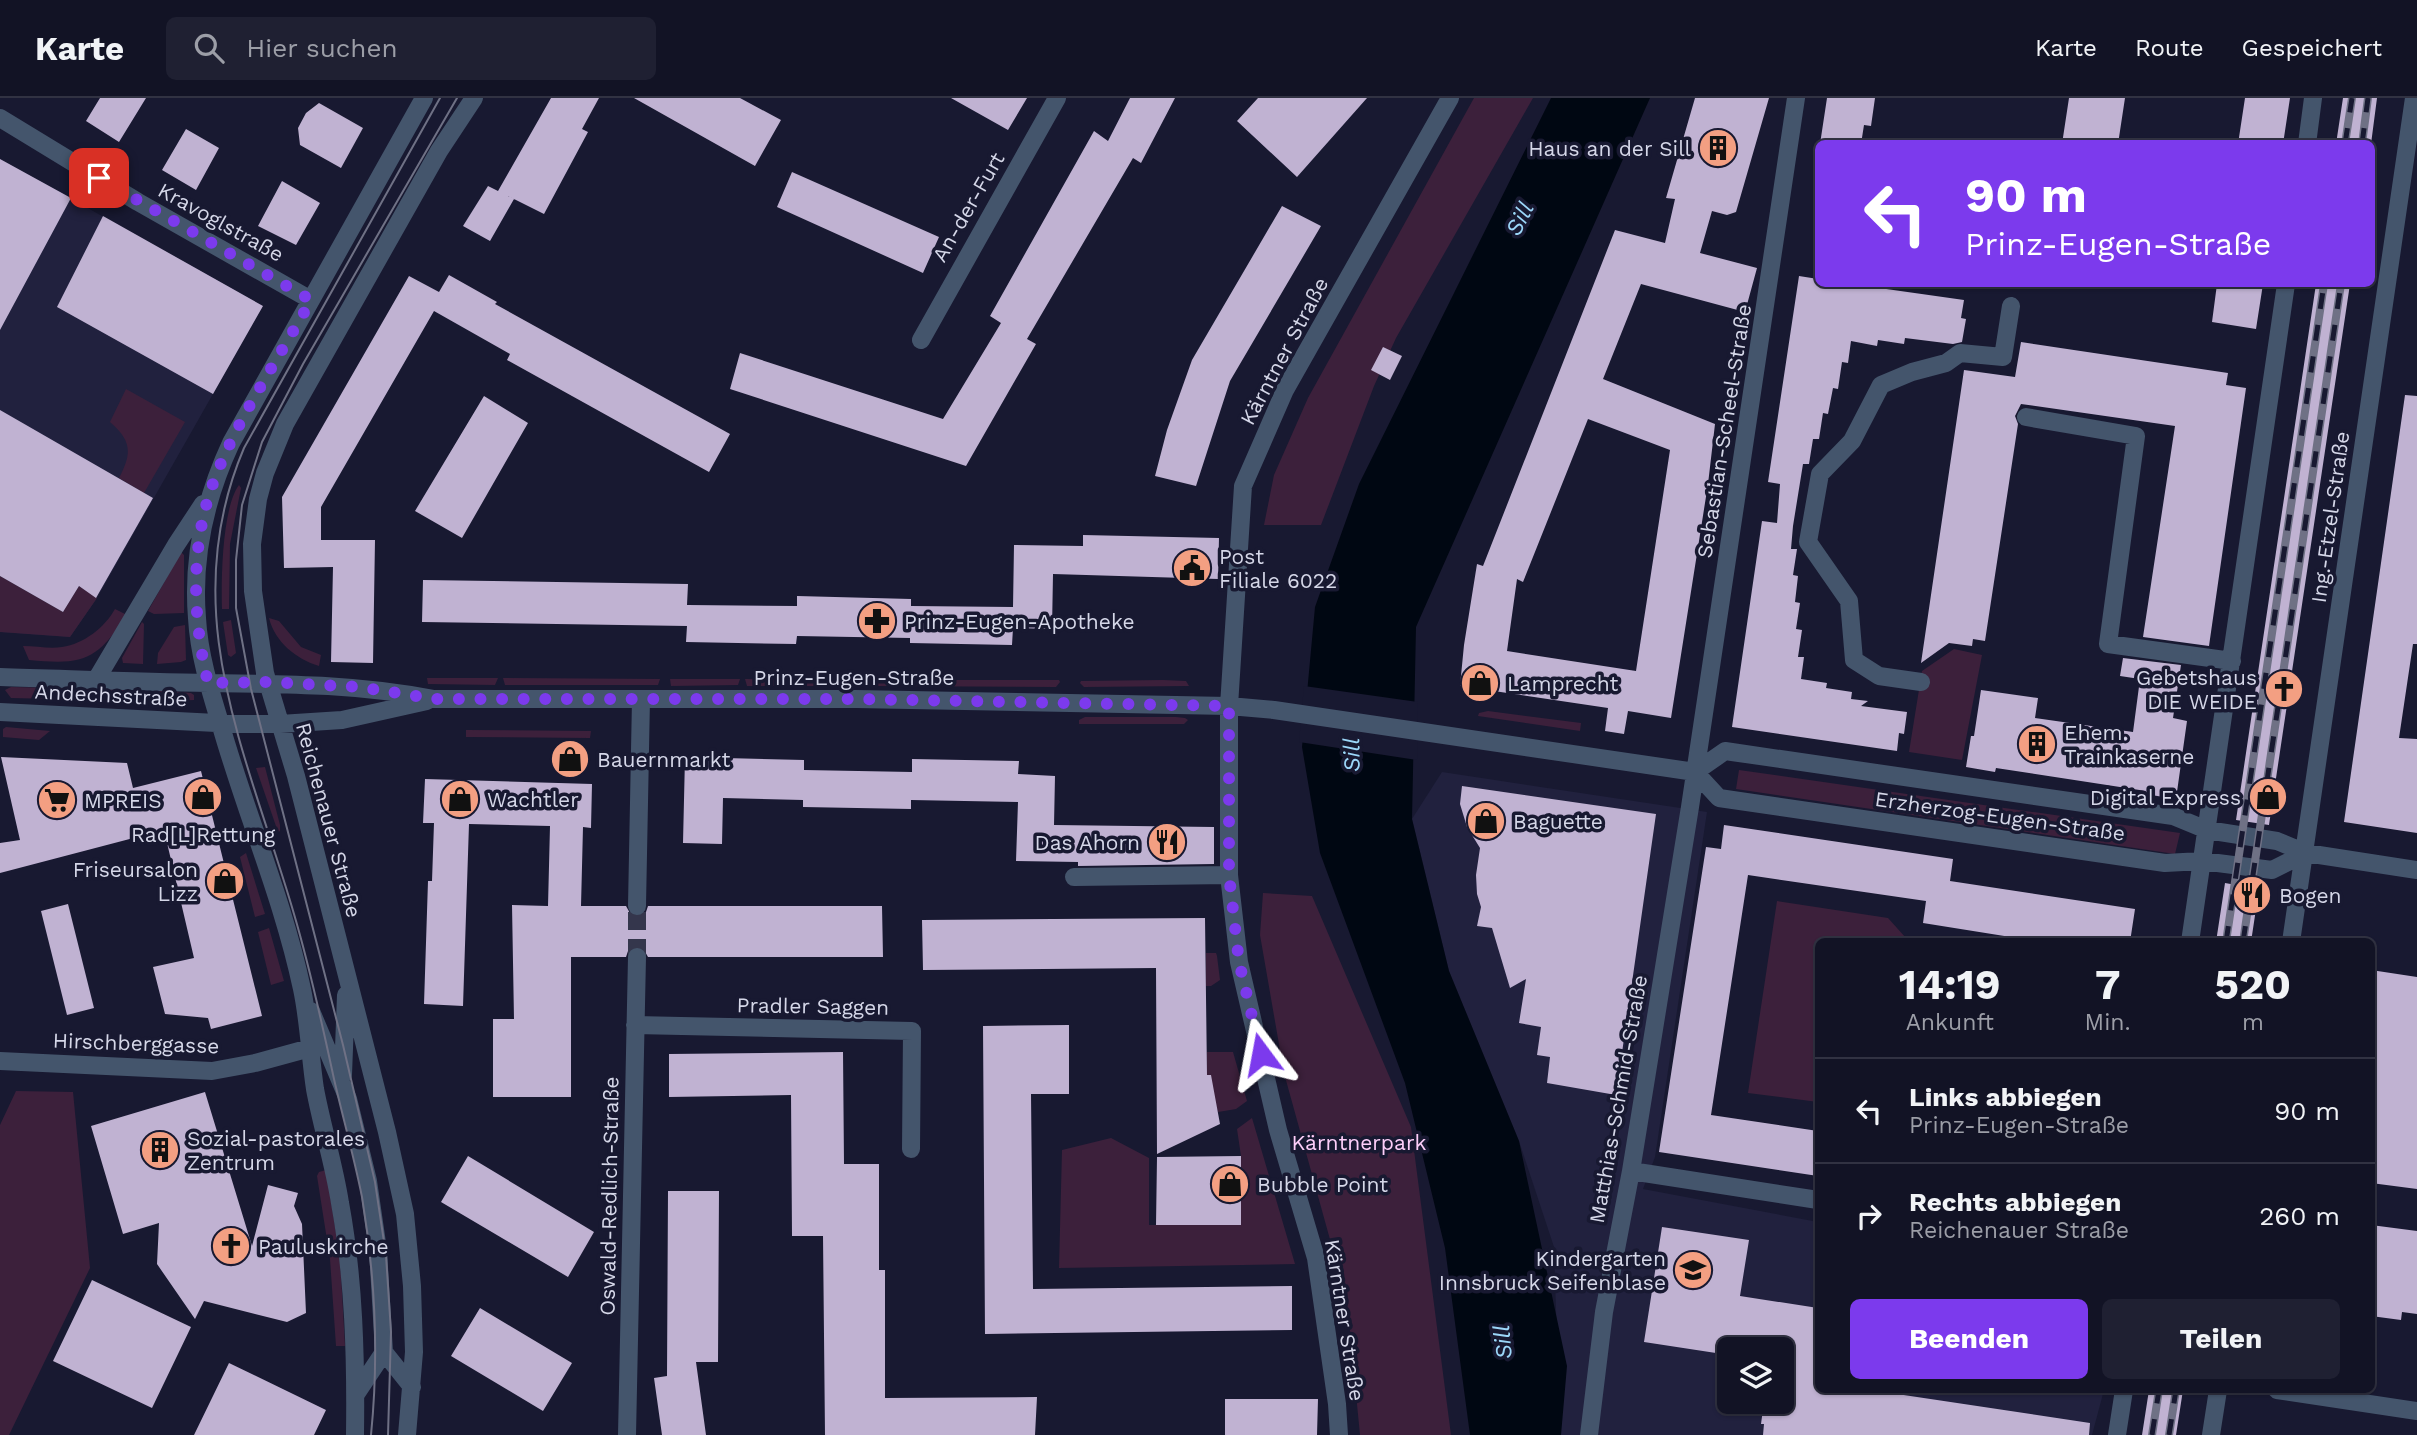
<!DOCTYPE html>
<html lang="de">
<head>
<meta charset="utf-8">
<style>
  body { margin:0; font-family:"Work Sans",sans-serif; background:#1f2032; color:#f1f3f6; height:100vh; display:flex; flex-direction:column; font-size:26px; white-space:nowrap }
  * { box-sizing:border-box; margin:0 }
  p { font-size:23px; color:#9c9ea7 }
  .icon { flex:none; width:38px; height:38px; fill:none; stroke:currentColor; stroke-width:2; stroke-linecap:round; stroke-linejoin:round }
  .map { position:relative; flex:1; overflow:hidden }
  .panel { position:absolute; left:1815px; top:840px; width:560px; height:455px; display:flex; flex-direction:column; background:#121325; border-radius:10px; box-shadow:0 2px 5px #0004,0 0 0 2px #313242 }
  .panel>* { flex:none }
  .banner { position:absolute; left:1815px; top:42px; width:560px; height:147px; border-radius:10px; box-shadow:0 2px 5px #0004,0 0 0 2px #313242; background:#7c3aed; color:#fff; overflow:hidden }
  .fabs { position:absolute; left:1717px; top:1239px; display:grid; gap:14px }
  .fabs a { display:grid; place-items:center; width:77px; height:77px; border-radius:10px; background:#121325; box-shadow:0 2px 5px #0004,0 0 0 2px #313242; font-size:35px }
  .pin { position:absolute; display:grid; place-items:center; width:60px; height:60px; color:#fff; margin:-30px; border-radius:14px; box-shadow:0 4px 10px #0006 }
  .me { position:absolute; width:77px; margin:-38px; rotate:347deg; stroke-linejoin:round; filter:drop-shadow(0 0 5px #0008) }
  .turn { display:flex; align-items:center; gap:24px; height:147px; padding:0 35px; font-size:32px }
  .turn .icon { width:91px; height:91px; stroke-width:2.5 }
  .turn b { display:block; font-size:49px; line-height:60px }
  .eta { display:flex; justify-content:space-evenly; align-items:center; height:119px; text-align:center }
  .eta b { font-size:42px; font-weight:700; line-height:49px }
  .button { display:flex; gap:14px; margin-top:auto; padding:14px 35px }
  .button a { flex:1; height:80px; border-radius:10px; background:#7c3aed; color:#fff; font-size:28px; font-weight:700; line-height:80px; text-align:center }
  .button a+a { background:#1f2032; color:#f1f3f6 }
  ul { padding:0; list-style:none }
  li { display:flex; align-items:center; gap:21px; height:105px; padding:0 35px; border-top:2px solid #313242 }
  li div { flex:1 }
  li b { display:block; font-size:26px }
  li em { font-style:normal }
  header { display:flex; align-items:center; gap:42px; box-sizing:border-box; height:98px; padding:0 35px; background:#121325; border-bottom:2px solid #313242 }
  header strong { font-size:33px }
  nav { display:flex; gap:38px; margin-inline-start:auto; font-size:24px }
  .search { width:490px; height:63px; background:#1f2032; display:flex; align-items:center; gap:18px; box-sizing:border-box; padding:0 24px; border-radius:10px; color:#9c9ea7; font-size:26px }
  .map>svg:first-child { display:block }
</style>
</head>
<body>
<header>
<strong>Karte</strong>
<div class="search"><svg class="icon" aria-label="search" viewBox="0 0 24 24"><circle cx="10" cy="10" r="6"/><path d="M15 15l6 6"/></svg>Hier suchen</div>
<nav><a>Karte</a><a>Route</a><a>Gespeichert</a></nav>
</header>
<div class="map">
<svg width="2417" height="1337" viewBox="0 0 2417 1337">
  <rect width="100%" height="100%" fill="#181931"/>
  <path fill="#21213e" fill-rule="evenodd" d="M0 61 263 208 97 500 70 539 0 534Z
    M1442 674 1707 714 1655 1059 1643 1091 1818 1124V1292H2104L2092 1337H1560L1554 1149 1519 1043 1449 873 1412 721ZM1729 1251H1782V1304H1729Z"/>
  <path fill="#3c203b" d="M1474 0H1533L1396 240 1374 288 1321 427H1264L1274 377 1308 300Z
    M126 291 185 324 144 395 119 380C132 355 132 343 110 324Z
    M239 387 241 390 230 446 229 511H222C221 482 222 410 239 387Z
    M181 454 184 457V515L154 516 148 513Z
    M0 478 63 514 79 488 97 500 70 539 0 534Z
    M115 511 127 517C96 563 84 567 29 562L23 548C36 548 50 551 62 549 84 546 105 529 115 511Z
    M269 520 279 523 301 549 321 557 319 568C296 561 275 544 269 520Z
    M231 522 236 555 231 559 228 557 223 524Z
    M142 524 144 526 143 566 123 565 122 560Z
    M185 527 186 562 181 564 157 566 158 555 174 529Z
    M1954 551 1982 557 1962 662 1909 654 1922 573Z
    M427 580H498L495 587 428 586Z
    M503 580 660 581 658 587H505Z
    M670 581H740L738 587 671 588Z
    M745 581 821 582 818 588H747Z
    M871 582H1059L1060 584 1056 589 872 588 867 586Z
    M1163 582 1186 583 1189 588 1084 589 1080 585 1081 583Z
    M11 589 142 592 141 603 11 600 5 592Z
    M155 592 191 595 194 597V602L154 604Z
    M1488 613 1581 625 1580 633 1478 618 1479 615Z
    M1085 619H1176L1185 620 1188 622 1184 626H1079V622Z
    M6 629 50 633 39 642 3 639V631Z
    M466 632 591 633 590 640 466 639Z
    M265 669 280 727V733L278 734 256 670Z
    M1739 672 2180 735 2175 756 1736 691Z
    M246 755 265 816 255 819 240 759Z
    M1263 795 1312 798 1411 1029 1451 1337H1360L1347 1203 1284 975 1260 837Z
    M1777 803 1888 820 1906 840 1923 843 1818 844V1004L1748 995Z
    M269 830 284 883 271 887 258 834Z
    M1206 855H1216L1217 858 1220 882 1211 888H1206Z
    M1207 954H1233L1247 1003 1236 1011 1218 1014 1207 977Z
    M16 993 73 994 90 1170 9 1337H0V1027Z
    M1252 1020 1295 1166 1059 1170 1062 1052 1111 1040 1149 1060V1127H1241V1058L1237 1031Z
    M326 1072 340 1160 345 1248H336L330 1161 317 1078 319 1074Z"/>
  <path fill="#000712" d="M1551 0H1650L1416 529 1412 721 1449 873 1519 1043 1567 1268 1561 1337H1470L1445 1150 1405 985 1320 755 1302 649 1315 509 1359 386Z"/>
  <path fill="#181931" d="M1304 588 1418 604 1417 662 1299 644Z"/>
  <path fill="#c0b2d2" fill-rule="evenodd" d="M100 0H146L119 44 86 23Z
    M551 0H599L582 31 588 34 544 116 498 93Z
    M634 0H740L781 22 755 68Z
    M951 0H1027L1008 32Z
    M1130 0H1175L1141 65 1133 60 1027 241 1036 246 966 368 730 291 740 255 943 321 1001 225 990 218 1094 33 1108 43Z
    M1258 0H1367L1297 79 1237 23Z
    M1695 0H1769L1736 114 1727 117 1712 113 1700 155 1757 170 1745 214 1641 186 1603 281 1715 326 1708 386 1671 620 1628 613 1624 636 1605 633 1608 610 1460 588 1464 547 1477 466 1483 468 1615 132 1665 145 1675 101 1666 100ZM1588 321 1670 352 1636 573 1507 553 1517 481 1523 484Z
    M1827 0H1875L1871 28 1864 27 1861 46H1820Z
    M2069 0H2125L2118 46H2062Z
    M2245 0H2290L2283 46H2238Z
    M2343 0H2377L2371 46H2336Z
    M319 5 363 30 341 70 300 47 298 30 306 15Z
    M186 31 219 50 196 92 162 72Z
    M0 61 71 100 0 232Z
    M792 74 939 139 923 175 777 109Z
    M282 83 320 105 296 147 258 128Z
    M488 88 514 101 490 143 463 128Z
    M1282 108 1321 128 1230 283 1196 388 1155 378 1167 332 1192 262Z
    M103 118 263 208 213 296 57 209Z
    M449 177 497 204 495 206 730 336 709 374 507 262 510 256 434 213 321 409V442H375L373 565 331 564 333 469 284 470 282 399 409 178 439 194Z
    M1799 178 1818 181V186H1851L1964 202 1961 220 1966 221 1962 244 1953 246 1905 240 1904 246 1878 242 1877 248 1851 243 1848 265 1842 264 1838 291 1833 290 1828 316 1823 315 1819 341H1813L1809 366H1803L1793 428 1791 451H1797L1793 477 1798 478 1795 504 1800 505 1796 531 1802 532 1798 559H1804L1801 581 1827 585 1826 590 1852 594 1851 601 1868 603 1861 608 1907 614 1904 636 1899 635 1897 653 1732 629 1762 423 1777 425 1780 386 1768 384Z
    M2217 186H2263L2256 231 2212 224Z
    M2316 186H2350L2269 727 2236 722Z
    M2021 244 2228 275 2226 287 2246 290 2209 548 2143 539 2175 328 2021 306 2015 318 2018 326 1985 543 1973 541 1972 548 1949 545 1921 565 1964 272 2015 279Z
    M1383 249 1402 258 1390 282 1371 272Z
    M2405 297 2417 298V546H2413L2399 640 2417 641V735L2344 724Z
    M484 298 528 325 462 440 415 413Z
    M0 312 153 400 96 500 79 488 63 514 0 478Z
    M1083 437 1219 440 1218 481 1053 476 1052 531 1013 530 1012 547 910 545V540L797 538 796 546 686 544 687 528 422 524 423 482 688 486 687 507 797 508V498L911 501V508L1013 509 1014 447 1083 448Z
    M2123 560 2181 567 2173 620 2187 623 2176 701 2145 696 2146 693 1996 670 1995 674 1966 669 1971 638H1974L1981 592 2038 600 2035 620 2133 634 2140 581 2120 578Z
    M1 659 127 665 133 690 201 673 262 918 211 931 208 920 165 916 153 869 194 860 164 732 0 775V745L20 742Z
    M685 659 804 662V672L912 674V661L1019 663 1018 676 1055 678 1054 727 1214 729V766L1078 768V764L1016 763 1018 704 911 702V711L803 709V702L723 700 722 746 683 745Z
    M425 681 592 686 591 730 583 729 581 808H626L631 817 637 819 646 814 648 808H882L883 859H648L643 850 637 848 628 853 626 859H571V999H493V921H514L512 807 548 808 550 728 469 726 463 908 424 906 428 783H432L434 725H423Z
    M1462 688 1656 716 1616 997 1547 985 1550 959 1537 957 1541 929 1519 925 1526 881 1510 890 1492 830 1477 828 1481 809 1477 796 1476 777 1480 750 1467 729 1460 706Z
    M1724 727 1953 761 1950 783 2135 811 2130 844H2042L1923 825 1926 803 1748 777 1711 1017 1818 1033V1078L1659 1054 1706 749 1721 751Z
    M2225 785 2259 791 2251 844H2216Z
    M68 806 94 910 67 917 41 813Z
    M1205 820 1207 977H1211L1220 1026 1157 1056 1156 870 923 872 922 822Z
    M2371 872 2417 879V1091L2371 1085Z
    M1069 927V996H1031L1033 1191 1292 1188V1232L985 1236 983 928Z
    M843 954 844 1066H879V1172H885V1300L1037 1299 1035 1337H825L823 1138H792L791 997 669 999V956Z
    M205 994 252 1148 268 1087 298 1095 294 1108 302 1126 306 1215 287 1224 204 1203 195 1221 157 1166 159 1125 123 1136 91 1028Z
    M468 1058 594 1134 568 1179 441 1104Z
    M1241 1058V1127H1156L1157 1059Z
    M668 1093H719L718 1264H696L706 1337H662L654 1280 667 1278Z
    M2371 1127 2417 1133V1216L2402 1214 2401 1222 2371 1218Z
    M1662 1129 1749 1142 1740 1198 1818 1210V1292H1898L1897 1296 2090 1325 2089 1337H1763L1764 1326H1761L1764 1304H1782V1251H1729V1257L1644 1244Z
    M92 1182 191 1229 152 1310 53 1263Z
    M480 1210 572 1265 543 1313 451 1258Z
    M229 1265 326 1312 314 1337H194Z
    M2149 1292H2183L2176 1337H2142Z
    M1225 1301H1318L1317 1337H1225Z"/>
  <g fill="none" stroke-linecap="round" stroke-linejoin="round">
    <path stroke="#34364c" stroke-width="18" stroke-dasharray="18 9" stroke-linecap="butt" d="M637 859V808"/>
    <path stroke="#44556c" stroke-width="18" d="M0 20 138 104 311 202
      M2307 46 2313 0
      M921 242 1057 0
      M2026 319 2136 338 2108 546 2232 563
      M0 579C70 581 140 584 209 585 286 586 358 586 434 601H856L1229 608 1274 612 1695 674 1719 700 2165 765 2202 763 2272 772 2306 755
      M96 582 176 447 203 406
      M1921 584 1879 578 1854 562 1849 503 1808 444 1820 376 1852 343 1881 287 1912 274 1946 265 1960 255 2003 259 2011 208
      M0 614 236 626H280L342 622 427 603
      M1695 674 1725 653 2173 718 2207 732 2277 743 2306 755 2417 772
      M1074 779 1229 777
      M637 808 641 601
      M2190 844 2286 186
      M2291 844 2414 0
      M311 913 348 1001 368 1083 378 1152 384 1254 356 1296
      M635 927 912 933 911 1051
      M0 963 212 973 255 965 310 950
      M343 977 346 897
      M1631 1073 1818 1102
      M384 1254 412 1289
      M2277 1292 2417 1313
      M355 1337C356 1260 354 1181 340 1105 334 1066 322 1029 315 991 310 958 309 924 302 891 283 801 246 716 221 628 210 592 199 557 197 520 192 458 205 401 231 345L424 0
      M407 1337 414 1254 412 1188 405 1116 387 1034 296 678 265 575 253 493 252 446 258 401 265 375 285 326 439 53 474 0
      M627 1337 637 859
      M1339 1337 1337 1306 1316 1160 1278 1032 1239 864 1229 777V608L1243 388 1285 292 1450 0
      M1589 1337 1604 1214 1631 1073 1690 709 1796 0
      M2117 1337 2124 1292
      M2211 1337 2218 1292"/>
    <path stroke="#6f7185" stroke-width="2" d="M371 1337C379 1258 375 1177 362 1099 354 1059 343 1020 334 981 322 925 310 870 294 816 248 658 174 514 244 350L440 0
      M388 1337 391 1234 386 1157 375 1084 343 947 251 591 236 510V462L242 407 262 344 303 266 457 0"/>
    <g stroke="#6f7185" stroke-width="8">
      <path id="rail" d="M2345 46 2352 0
        M2362 46 2368 0
        M2226 844 2324 186
        M2243 844 2341 186
        M2152 1337 2159 1292
        M2169 1337 2176 1292"/>
    </g>
    <use href="#rail" stroke="#181931" stroke-width="5" stroke-dasharray="16" stroke-linecap="butt"/>
  </g>
  <g fill="none" stroke-linecap="round" stroke-linejoin="round">
    <path stroke="#7c3aed" stroke-width="12" stroke-dasharray="0 21.6" d="M99 80 311 202C279 260 239 318 215 380 190 445 192 518 208 585L267 584 360 589 434 601H856L1229 608V777L1239 864 1261 956"/>
  </g>
  <defs>
    <g id="building-disc" transform="scale(2.0125)"><circle r="9.5" fill="#f39f82" stroke="#181931"/><path d="M-4-6H4V6H1V3H-1V6H-4ZM-2.5-4.3h1.7v1.8h-1.7ZM.8-4.3h1.7v1.8H.8ZM-2.5-1h1.7V.8h-1.7ZM.8-1h1.7V.8H.8Z" fill="#111"/></g>
    <g id="civic-disc" transform="scale(2.0125)"><circle r="9.5" fill="#f39f82" stroke="#181931"/><path d="M-.6-6.5H3V-4.5H.6V-3L4-1V1h2V6H-6V1h2V-1L-.6-3ZM-1.2 2.5V6h2.4V2.5Z" fill="#111"/></g>
    <g id="pharmacy-disc" transform="scale(2.0125)"><circle r="9.5" fill="#f39f82" stroke="#181931"/><path d="M-2-6h4v4h4v4h-4v4h-4v-4h-4v-4h4Z" fill="#111"/></g>
    <g id="shop-disc" transform="scale(2.0125)"><circle r="9.5" fill="#f39f82" stroke="#181931"/><path d="M-5-2.5h2.3a2.7 3.5 0 0 1 5.4 0H5L5.5 6h-11ZM-1.5-2.5h3a1.5 2.3 0 0 0-3 0Z" fill="#111"/></g>
    <g id="church-disc" transform="scale(2.0125)"><circle r="9.5" fill="#f39f82" stroke="#181931"/><path d="M-1.2-6h2.4v3.5h3.3v2.4h-3.3V6h-2.4V-.1h-3.3v-2.4h3.3Z" fill="#111"/></g>
    <g id="supermarket-disc" transform="scale(2.0125)"><circle r="9.5" fill="#f39f82" stroke="#181931"/><path d="M-6-5.5h2.5l.6 2H6L4.5 2H-2.5L-4.4-4H-6ZM-1.5 3.2a1.3 1.3 0 1 0 .1 0ZM3 3.2a1.3 1.3 0 1 0 .1 0Z" fill="#111"/></g>
    <g id="restaurant-disc" transform="scale(2.0125)"><circle r="9.5" fill="#f39f82" stroke="#181931"/><path d="M-5-6h1v4h1v-4h1v4h1v-4h1v5L-1.5 .5V6h-2V.5L-5-1ZM5-6V6H3V1.5H1.5Q1.5-4 5-6Z" fill="#111"/></g>
    <g id="school-disc" transform="scale(2.0125)"><circle r="9.5" fill="#f39f82" stroke="#181931"/><path d="M0-5L7-2L0 1L-7-2ZM-4 1L0 2.5L4 1V4Q0 6-4 4Z" fill="#111"/></g>
  </defs>
  <g fill-rule="evenodd">
    <use href="#building-disc" x="1718" y="50"/>
    <use href="#civic-disc" x="1192" y="470"/>
    <use href="#pharmacy-disc" x="877" y="523"/>
    <use href="#shop-disc" x="1480" y="585"/>
    <use href="#church-disc" x="2284" y="591"/>
    <use href="#building-disc" x="2037" y="646"/>
    <use href="#shop-disc" x="570" y="661"/>
    <use href="#shop-disc" x="203" y="699"/>
    <use href="#shop-disc" x="2268" y="699"/>
    <use href="#shop-disc" x="460" y="701"/>
    <use href="#supermarket-disc" x="57" y="702"/>
    <use href="#shop-disc" x="1486" y="723"/>
    <use href="#restaurant-disc" x="1167" y="744"/>
    <use href="#shop-disc" x="225" y="783"/>
    <use href="#restaurant-disc" x="2252" y="797"/>
    <use href="#building-disc" x="160" y="1052"/>
    <use href="#shop-disc" x="1230" y="1086"/>
    <use href="#church-disc" x="231" y="1148"/>
    <use href="#school-disc" x="1693" y="1172"/>
  </g>
  <g text-anchor="middle" dominant-baseline="central" stroke-width="7" stroke-linejoin="round" paint-order="stroke">
    <g font-size="21" fill="#d5d7e8" stroke="#181931" text-anchor="start">
      <text x="1691" y="50" text-anchor="end">Haus an der Sill</text>
      <text x="1219" y="458">Post<tspan x="1219" dy="24">Filiale 6022</tspan></text>
      <text x="904" y="523">Prinz-Eugen-Apotheke</text>
      <text x="2257" y="579" text-anchor="end">Gebetshaus<tspan x="2257" dy="24">DIE WEIDE</tspan></text>
      <text x="1507" y="585">Lamprecht</text>
      <text x="2064" y="634">Ehem.<tspan x="2064" dy="24">Trainkaserne</tspan></text>
      <text x="597" y="661">Bauernmarkt</text>
      <text x="2241" y="699" text-anchor="end">Digital Express</text>
      <text x="487" y="701">Wachtler</text>
      <text x="84" y="702">MPREIS</text>
      <text x="1513" y="723">Baguette</text>
      <text x="203" y="736" text-anchor="middle">Rad[L]Rettung</text>
      <text x="1140" y="744" text-anchor="end">Das Ahorn</text>
      <text x="198" y="771" text-anchor="end">Friseursalon<tspan x="198" dy="24">Lizz</tspan></text>
      <text x="2279" y="797">Bogen</text>
      <text x="187" y="1040">Sozial-pastorales<tspan x="187" dy="24">Zentrum</tspan></text>
      <text x="1257" y="1086">Bubble Point</text>
      <text x="258" y="1148">Pauluskirche</text>
      <text x="1666" y="1160" text-anchor="end">Kindergarten<tspan x="1666" dy="24">Innsbruck Seifenblase</tspan></text>
    </g>
    <g font-size="21" fill="#d5d7e8" stroke="#181931">
      <text transform="translate(968 109) rotate(-60)">An-der-Furt</text>
      <text transform="translate(221 124) rotate(29)">Kravoglstraße</text>
      <text transform="translate(1284 253) rotate(-62)">Kärntner Straße</text>
      <text transform="translate(1724 333) rotate(-81)">Sebastian-Scheel-Straße</text>
      <text transform="translate(2330 419) rotate(-82)">Ing.-Etzel-Straße</text>
      <text x="854" y="579">Prinz-Eugen-Straße</text>
      <text transform="translate(111 597) rotate(3)">Andechsstraße</text>
      <text transform="translate(2000 718) rotate(8)">Erzherzog-Eugen-Straße</text>
      <text transform="translate(329 722) rotate(75)">Reichenauer Straße</text>
      <text transform="translate(813 908) rotate(1)">Pradler Saggen</text>
      <text transform="translate(136 945) rotate(2)">Hirschberggasse</text>
      <text transform="translate(1618 1001) rotate(-80)">Matthias-Schmid-Straße</text>
      <text transform="translate(609 1098) rotate(-89)">Oswald-Redlich-Straße</text>
      <text transform="translate(1345 1222) rotate(81)">Kärntner Straße</text>
    </g>
    <g font-size="21" fill="#fdcef9" stroke="#181931">
      <text x="1359" y="1044">Kärntnerpark</text>
    </g>
    <g font-size="23" font-style="italic" fill="#9cd7f9" stroke="#181931">
      <text transform="translate(1520 121) rotate(-63)">Sill</text>
      <text transform="translate(1352 657) rotate(-91)">Sill</text>
      <text transform="translate(1503 1244) rotate(-95)">Sill</text>
    </g>
  </g>
</svg>
<div class="fabs">
<a><svg class="icon" aria-label="layers" viewBox="0 0 24 24"><path d="M12 4l9 5-9 5-9-5zM3 14l9 5 9-5"/></svg></a>
</div>
<div class="pin" style="left:99px;top:80px;background:#d93025"><svg class="icon" aria-label="arrive" viewBox="0 0 24 24"><path d="M6 21V4h12l-3 4 3 4H6"/></svg></div>
<svg class="me" style="left:1261px;top:956px" viewBox="-20 -20 40 40"><path d="M0-17L14 15 0 8-14 15z" fill="#7c3aed" stroke="#fff" stroke-width="4"/></svg>
<div class="banner">
<div class="turn"><svg class="icon" aria-label="left" viewBox="0 0 24 24"><path d="M17 20v-9H6M10 6l-5 5 5 5"/></svg><div><b>90 m</b>Prinz-Eugen-Straße</div></div>
</div>
<section class="panel">
<div class="eta">
<div><b>14:19</b><p>Ankunft</p></div>
<div><b>7</b><p>Min.</p></div>
<div><b>520</b><p>m</p></div>
</div>
<ul>
<li><svg class="icon" aria-label="left" viewBox="0 0 24 24"><path d="M17 20v-9H6M10 6l-5 5 5 5"/></svg><div><b>Links abbiegen</b><p>Prinz-Eugen-Straße</p></div><em>90 m</em></li>
<li><svg class="icon" aria-label="right" viewBox="0 0 24 24"><path d="M7 20v-9h11M14 6l5 5-5 5"/></svg><div><b>Rechts abbiegen</b><p>Reichenauer Straße</p></div><em>260 m</em></li>
</ul>
<div class="button"><a>Beenden</a><a>Teilen</a></div>
</section>
</div>
</body>
</html>
